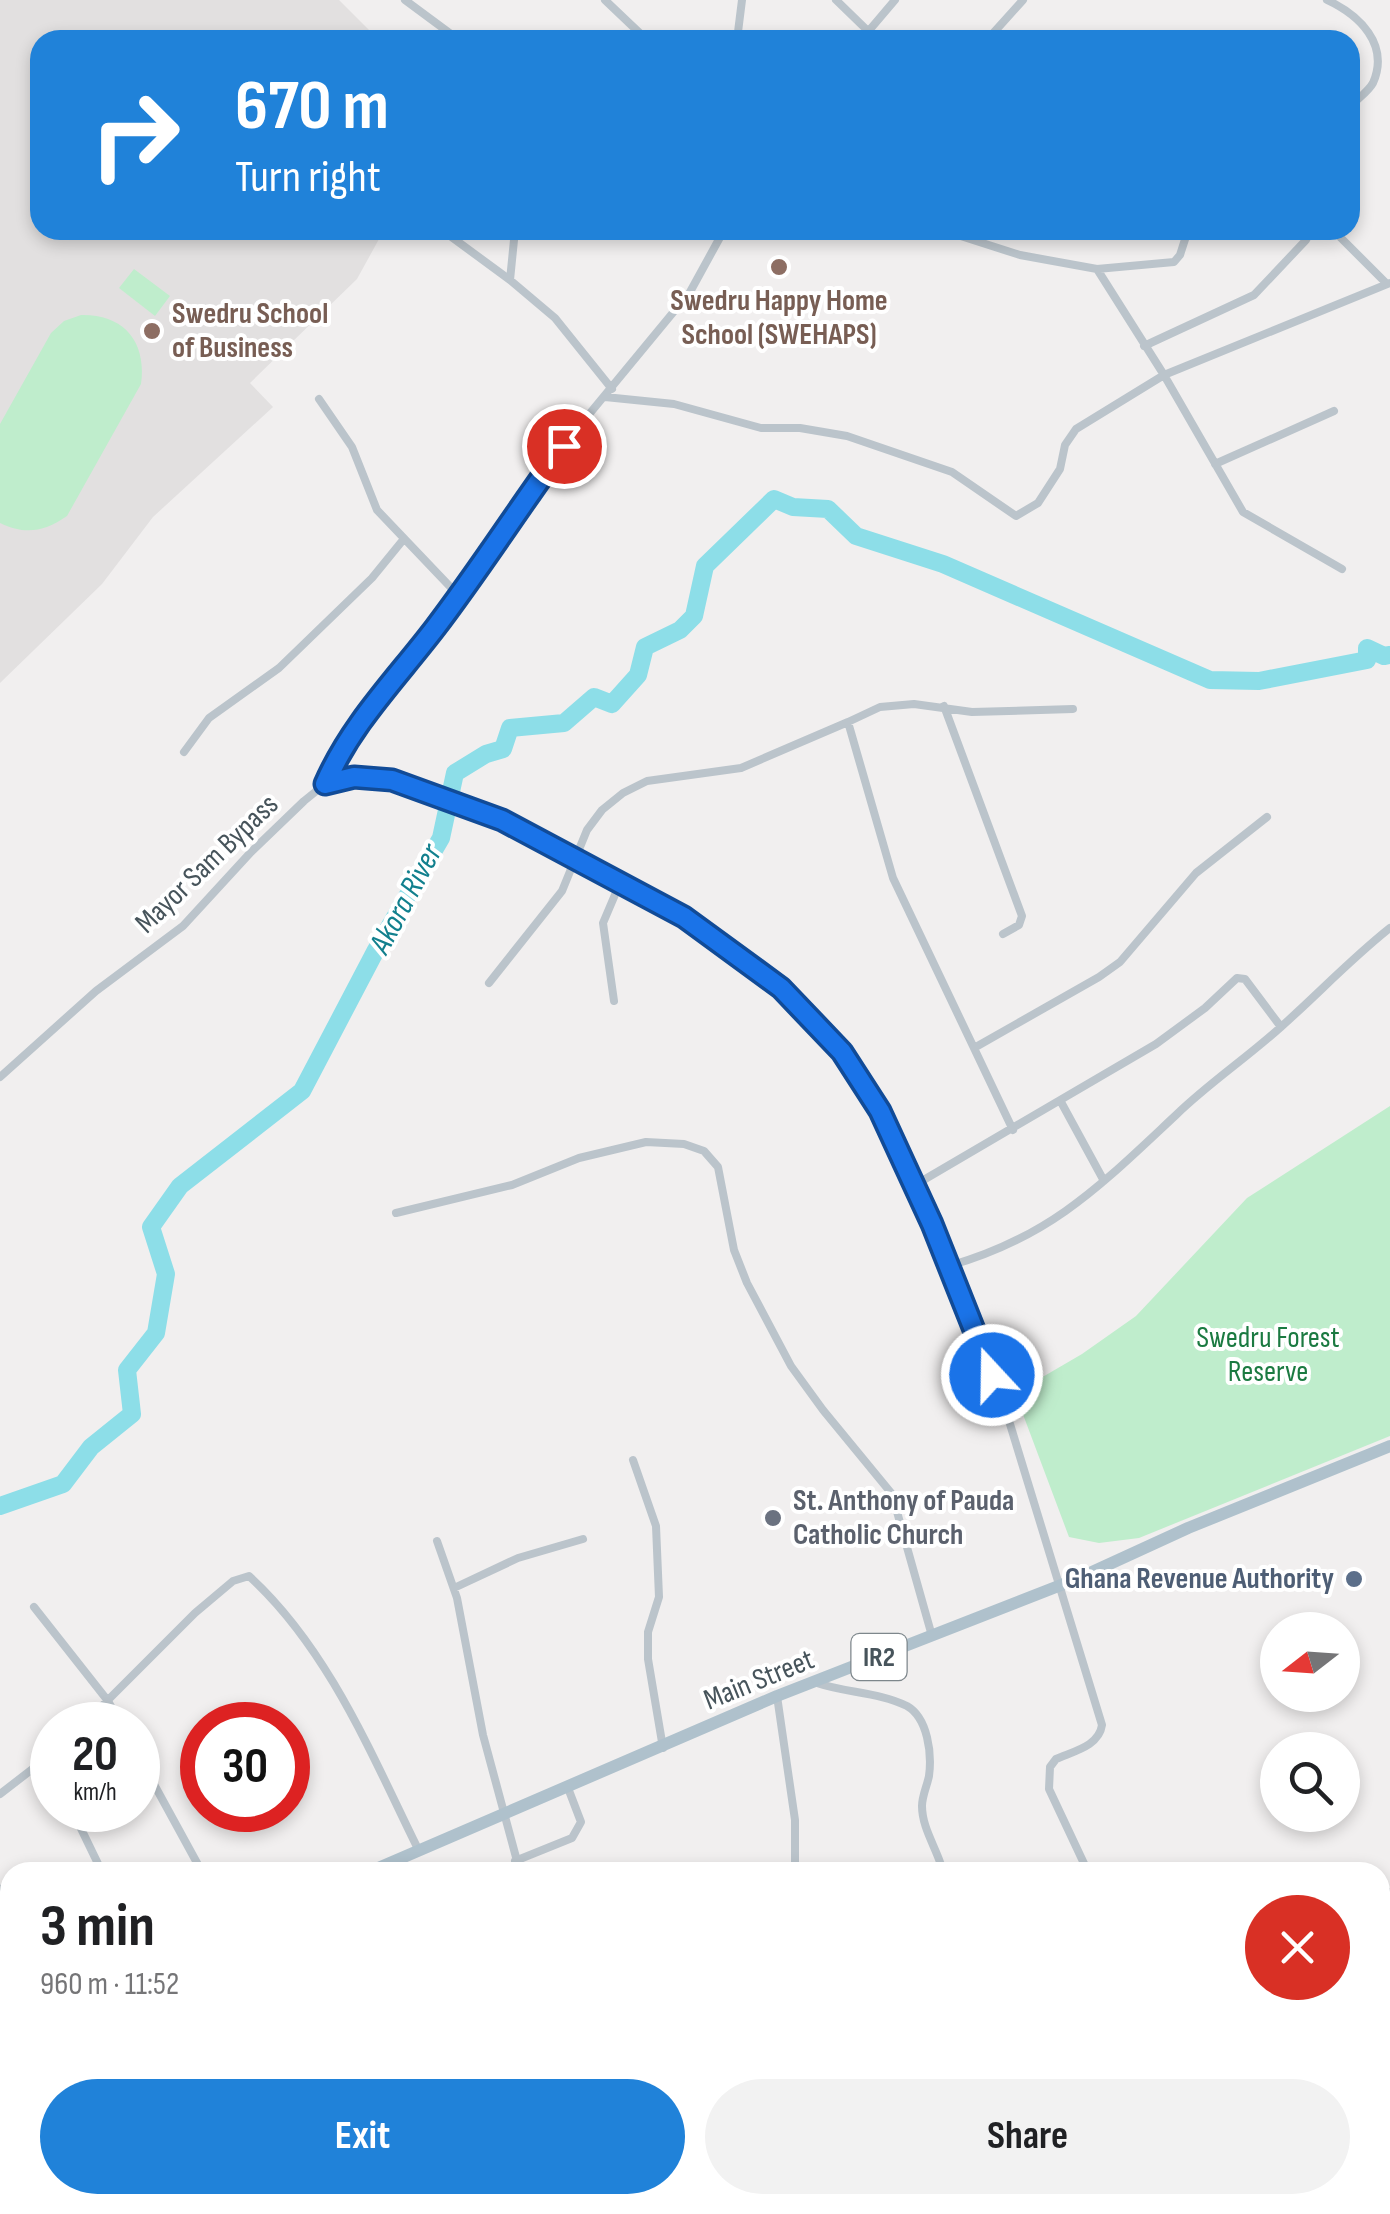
<!DOCTYPE html>
<html lang="en">
<head>
<meta charset="utf-8">
<style>
  body { margin:0; font-family:"Sofia Sans Condensed",sans-serif; background:#f2f2f2; color:#202124; height:100vh; display:flex; flex-direction:column; font-size:38px; white-space:nowrap }
  * { box-sizing:border-box; margin:0 }
  p { font-size:32px; color:#757577 }
  .icon { flex:none; width:55px; height:55px; fill:none; stroke:currentColor; stroke-width:2; stroke-linecap:round; stroke-linejoin:round }
  .map { position:relative; flex:1; overflow:hidden }
  .panel { position:absolute; left:0px; top:1862px; width:1390px; height:352px; display:flex; flex-direction:column; background:#fff; border-radius:30px 30px 0 0; box-shadow:0 5px 15px #0003 }
  .panel>* { flex:none }
  .banner { position:absolute; left:30px; top:30px; width:1330px; height:210px; border-radius:30px; box-shadow:0 5px 15px #0003; background:#2082d9; color:#fff; overflow:hidden }
  .needle { width:65px; rotate:253deg }
  .tools { position:absolute; left:1260px; top:1612px; display:grid; gap:20px }
  .tools a { display:grid; place-items:center; width:100px; height:100px; border-radius:50%; background:#fff; box-shadow:0 5px 15px #0003; font-size:50px }
  .speed { position:absolute; left:30px; top:1702px; display:flex; gap:20px; font-size:50px; font-weight:700; text-align:center }
  .speed>* { display:grid; place-content:center; width:130px; height:130px; border-radius:50%; background:#fff; box-shadow:0 5px 15px #0003; line-height:1 }
  .speed small { font-size:25px; font-weight:400 }
  .speed .limit { border:15px solid #d22; background:#fff; color:#111 }
  .pin { position:absolute; display:grid; place-items:center; width:85px; height:85px; color:#fff; margin:-42px; border:5px solid #fff; border-radius:50%; box-shadow:0 2px 10px #0007 }
  .me { position:absolute; width:110px; margin:-55px; rotate:339deg; stroke-linejoin:round; filter:drop-shadow(0 0 8px #0008) }
  .turn { display:flex; align-items:center; gap:35px; height:210px; padding:0 40px; font-size:45px }
  .turn .icon { width:130px; height:130px; stroke-width:2.5 }
  .turn b { display:block; font-size:70px; line-height:85px }
  .round { display:grid; place-items:center; flex:none; width:105px; height:105px; border-radius:52px; background:#f2f2f2 }
  .head { display:flex; align-items:center; justify-content:space-between; height:170px; padding:0 40px }
  h1 { font-size:60px; font-weight:700; line-height:75px }
  .cta { display:flex; gap:20px; margin-top:auto; padding:20px 40px }
  .cta a { flex:1; height:115px; border-radius:60px; background:#2082d9; color:#fff; font-size:40px; font-weight:700; line-height:115px; text-align:center }
  .cta a+a { background:#f2f2f2; color:#202124 }
  .map>svg:first-child { display:block }
</style>
</head>
<body>
<div class="map">
<svg width="1390" height="2214" viewBox="0 0 1390 2214">
  <rect width="100%" height="100%" fill="#f1efef"/>
  <path fill="#e2e0e0" d="M0 0H339L379 40H40V230H384L357 279 250 383 273 407 153 517 102 584 0 683Z"/>
  <path fill="#bfedcc" d="M134 269 170 296 155 316 119 288Z
    M81 315C124 314 147 342 141 384L67 516C44 532 25 535 0 523V424L51 333 64 321Z
    M1390 1106V1436L1139 1538 1099 1543 1069 1537 1015 1393 1082 1354 1136 1316 1247 1198Z"/>
  <g fill="none" stroke-linecap="round" stroke-linejoin="round">
    <path stroke="#8ddee8" stroke-width="18" d="M0 1506 63 1484 91 1447 132 1414 127 1370 156 1333 166 1274 151 1227 180 1186 302 1091 376 950 441 838 455 773 486 754 503 749 510 728 564 723 594 697 612 704 638 675 645 647 680 630 694 616 705 566 774 499 793 507 828 509 856 536 943 564 1210 680 1259 681 1367 660V648L1384 656 1390 655"/>
    <path stroke="#bbc4cb" stroke-width="8" d="M405 0 459 40
      M605 0 647 40
      M836 0 868 31
      M1327 0C1359 15 1390 44 1373 83 1368 92 1357 99 1350 107
      M737 40 742 0
      M861 40 895 0
      M987 40 1023 0
      M442 230 510 280 555 318 612 389
      M942 230 1020 255 1097 269 1164 375 1243 512 1342 569
      M1333 230 1387 284
      M1097 269 1174 262 1180 255 1188 230
      M510 280 515 230
      M1144 346 1254 295 1306 240 1311 230
      M605 397 674 404 761 428H800L847 436 952 472 1016 516 1038 503 1060 469 1065 445 1076 429 1164 375 1390 283
      M319 399 352 447 377 510 458 595
      M1215 464 1334 411
      M944 706 1022 916 1019 925 1003 934
      M848 722 880 707 914 704 972 712 1073 709
      M184 752 209 718 279 668 372 578 403 540
      M325 784 337 755 378 696 436 627 586 418 690 292 724 230
      M489 983 562 891 587 830 602 810 623 793 647 781 741 768 848 722 893 878 1013 1130
      M614 1001 603 923 620 883
      M974 1048 1099 977 1120 962 1196 873 1267 817
      M0 1077 96 991 183 926 251 852 304 801 325 784 354 777 392 780 502 820 684 917 746 959 811 1019 842 1052 891 1132 949 1266 1006 1411 1102 1725C1099 1746 1074 1751 1056 1759L1050 1767 1049 1789 1088 1872
      M1061 1102 1104 1181
      M915 1185 1156 1044 1205 1008 1237 978 1245 979 1281 1027
      M396 1213 512 1185 579 1158 646 1142 684 1144 704 1151 718 1167 734 1250 747 1283 791 1366 823 1410 892 1494 932 1636
      M949 1266C1051 1237 1101 1185 1176 1115 1209 1083 1248 1057 1282 1026 1318 994 1352 958 1390 928
      M633 1460 656 1526 659 1597 648 1632V1659L663 1748
      M437 1541 457 1598 483 1735 520 1872
      M454 1588 518 1558 583 1539
      M34 1607 108 1701 121 1725
      M817 1683C846 1693 879 1692 907 1706 928 1718 932 1754 929 1776 927 1786 922 1796 922 1806 922 1827 935 1846 941 1865L937 1872
      M777 1696 795 1820V1872
      M83 1725 195 1613 233 1581 249 1576C329 1649 372 1756 419 1851
      M138 1755 202 1872
      M0 1794 52 1754
      M72 1810 102 1872
      M515 1861 572 1838 581 1822 568 1788
      M0 1889 10 1912
      M1380 1896 1390 1892
      M1380 1939 1390 1937
      M0 1982 10 1977
      M0 2148 10 2164
      M34 2205 39 2214
      M1077 2205 1081 2214
      M1265 2205 1272 2214
      M196 2214 210 2205"/>
    <path stroke="#afc1cc" stroke-width="12" d="M369 1872 777 1696 1079 1578 1188 1528 1390 1446
      M0 2077 10 2070
      M376 2205 380 2214"/>
  </g>
  <g fill="none" stroke-linecap="round" stroke-linejoin="round">
    <g stroke="#114b97" stroke-width="25">
      <path id="route" d="M564 446C520 506 480 569 435 628 396 679 351 724 325 784L354 777 392 780 502 820 684 917 781 988 842 1052 880 1111 932 1224 992 1375"/>
    </g>
    <use href="#route" stroke="#1a73e8" stroke-width="18"/>
  </g>
  <g fill="#8d6e63" stroke="#fff" stroke-width="4">
    <circle cx="779" cy="267" r="10"/>
    <circle cx="152" cy="331" r="10"/>
  </g>
  <circle fill="#6b7280" stroke="#fff" stroke-width="4" cx="773" cy="1518" r="10"/>
  <circle fill="#5c6f8a" stroke="#fff" stroke-width="4" cx="1354" cy="1579" r="10"/>
  <g text-anchor="middle" dominant-baseline="central" stroke-width="8" stroke-linejoin="round" paint-order="stroke">
    <rect fill="#fff" stroke="#7e878c" stroke-width="2.5" x="851.5" y="1634" width="55" height="46" rx="8"/>
    <g font-size="28" font-weight="bold" fill="#47545b">
      <text x="879" y="1657">IR2</text>
    </g>
    <g font-size="30" font-weight="bold" fill="#785e54" stroke="#fff">
      <text x="779" y="301">Swedru Happy Home<tspan x="779" dy="34">School (SWEHAPS)</tspan></text>
      <text x="172" y="314" text-anchor="start">Swedru School<tspan x="172" dy="34">of Business</tspan></text>
    </g>
    <g font-size="30" fill="#47545b" stroke="#fff">
      <text transform="translate(207 864) rotate(-44)">Mayor Sam Bypass</text>
      <text transform="translate(759 1680) rotate(-22)">Main Street</text>
    </g>
    <g font-size="30" fill="#1b7a41" stroke="#fff">
      <text x="1268" y="1338">Swedru Forest<tspan x="1268" dy="34">Reserve</tspan></text>
    </g>
    <g font-size="30" font-weight="bold" fill="#5b616d" stroke="#fff" text-anchor="start">
      <text x="793" y="1501">St. Anthony of Pauda<tspan x="793" dy="34">Catholic Church</tspan></text>
    </g>
    <g font-size="30" font-weight="bold" fill="#4e5e75" stroke="#fff" text-anchor="end">
      <text x="1334" y="1579">Ghana Revenue Authority</text>
    </g>
    <g font-size="32" font-style="italic" fill="#12808e" stroke="#fff">
      <text transform="translate(406 899) rotate(-62)">Akora River</text>
    </g>
  </g>
</svg>
<div class="tools">
<a><svg class="needle" viewBox="-14 -14 28 28"><path d="M0-13l5 13h-10z" fill="#e53935"/><path d="M0 13l5-13h-10z" fill="#757577"/></svg></a>
<a><svg class="icon" aria-label="search" viewBox="0 0 24 24"><circle cx="10" cy="10" r="6"/><path d="M15 15l6 6"/></svg></a>
</div>
<div class="speed"><div>20<small>km/h</small></div><div class="limit">30</div></div>
<div class="pin" style="left:564px;top:446px;background:#d93025"><svg class="icon" aria-label="arrive" viewBox="0 0 24 24"><path d="M6 21V4h12l-3 4 3 4H6"/></svg></div>
<svg class="me" style="left:992px;top:1375px" viewBox="-20 -20 40 40"><circle r="17" fill="#1a73e8" stroke="#fff" stroke-width="3"/><path d="M0-11L8 9 0 5-8 9z" fill="#fff"/></svg>
<div class="banner">
<div class="turn"><svg class="icon" aria-label="right" viewBox="0 0 24 24"><path d="M7 20v-9h11M14 6l5 5-5 5"/></svg><div><b>670 m</b>Turn right</div></div>
</div>
<section class="panel">
<div class="head"><div><h1>3 min</h1><p>960 m · 11:52</p></div><a class="round" style="background:#d93025;color:#fff"><svg class="icon" aria-label="close" viewBox="0 0 24 24"><path d="M6 6l12 12M18 6L6 18"/></svg></a></div>
<div class="cta"><a>Exit</a><a>Share</a></div>
</section>
</div>
</body>
</html>
